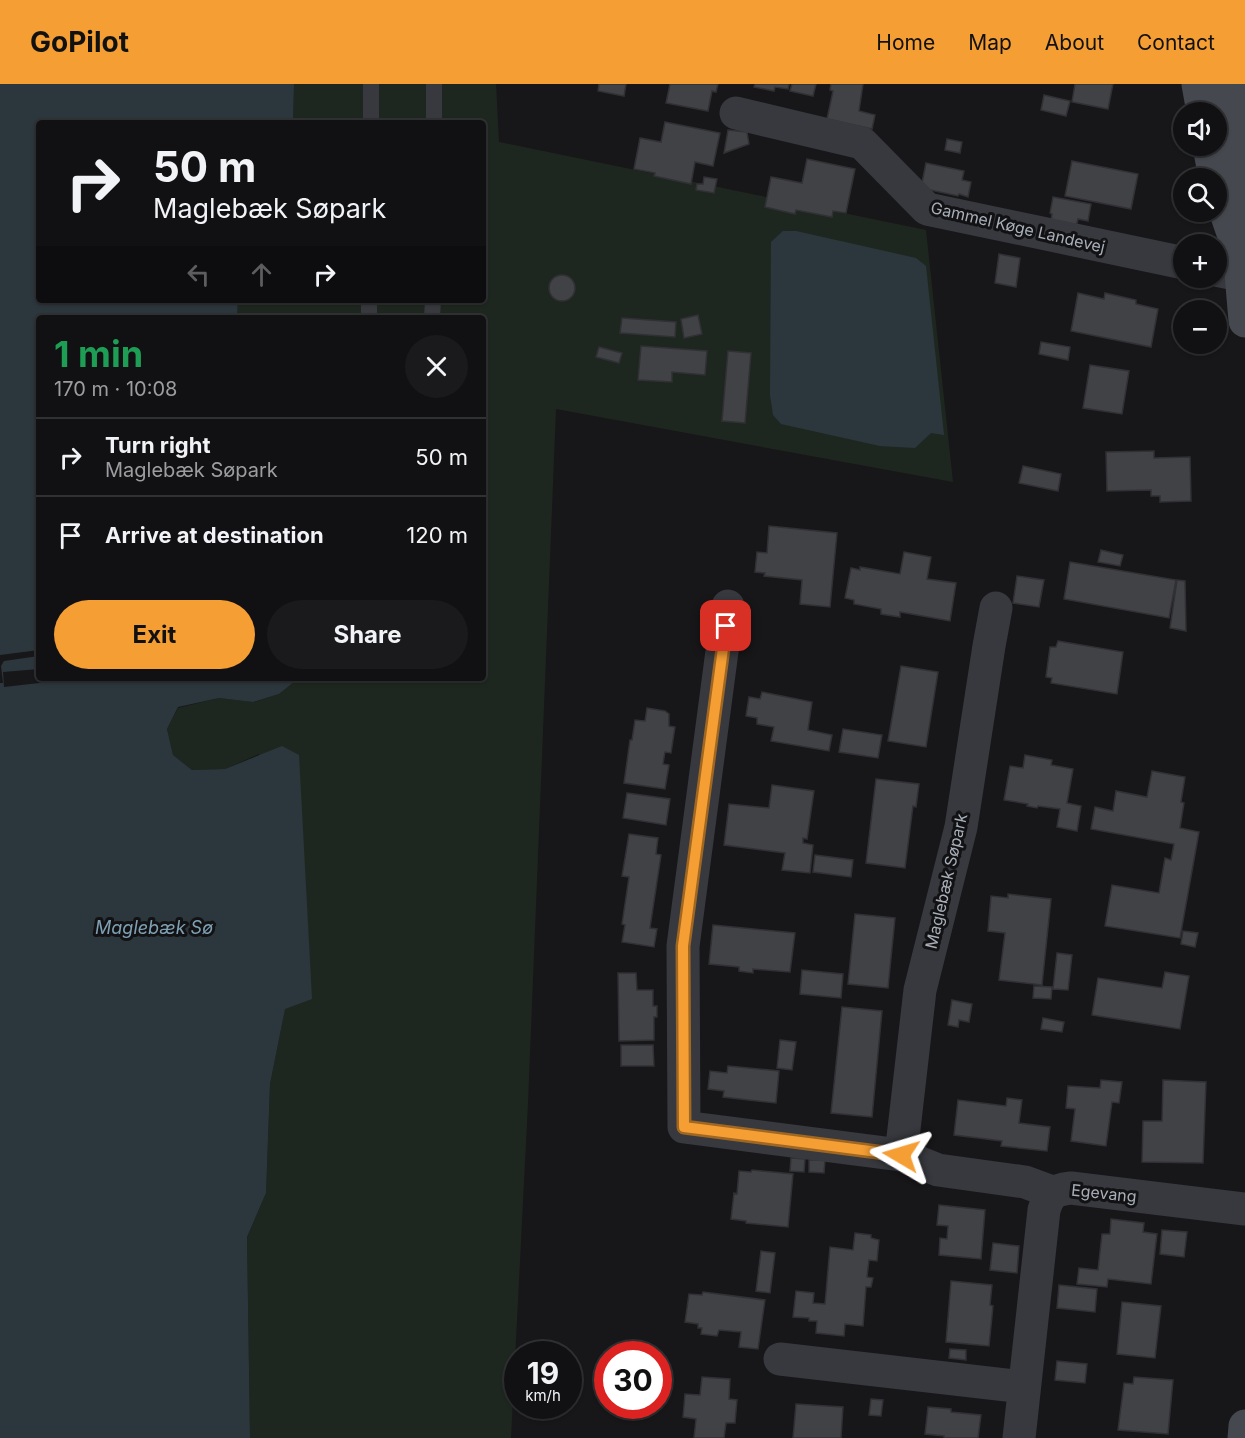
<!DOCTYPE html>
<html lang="en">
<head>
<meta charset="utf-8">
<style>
  body { margin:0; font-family:Inter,sans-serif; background:#1a1a1c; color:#f1f3f6; height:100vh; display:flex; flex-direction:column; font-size:22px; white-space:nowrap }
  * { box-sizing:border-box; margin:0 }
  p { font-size:20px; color:#9c9da0 }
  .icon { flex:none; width:33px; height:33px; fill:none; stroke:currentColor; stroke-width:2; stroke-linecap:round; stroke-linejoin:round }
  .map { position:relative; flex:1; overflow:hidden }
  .side { position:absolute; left:36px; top:231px; width:450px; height:366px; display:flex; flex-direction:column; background:#111113; border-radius:6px; box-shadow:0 2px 4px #0004,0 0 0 2px #303133 }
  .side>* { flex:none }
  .banner { position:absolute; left:36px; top:36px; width:450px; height:183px; border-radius:6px; box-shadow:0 2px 4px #0004,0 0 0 2px #303133; background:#111113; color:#f1f3f6; overflow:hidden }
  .controls { position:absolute; left:1173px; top:18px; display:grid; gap:12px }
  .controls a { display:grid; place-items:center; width:54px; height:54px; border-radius:50%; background:#111113; box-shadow:0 2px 4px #0004,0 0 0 2px #303133; font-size:30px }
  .speed { position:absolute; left:504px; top:1257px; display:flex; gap:12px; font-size:30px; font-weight:700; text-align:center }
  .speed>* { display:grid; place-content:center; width:78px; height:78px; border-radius:50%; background:#111113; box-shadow:0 2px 4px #0004,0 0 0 2px #303133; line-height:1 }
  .speed small { font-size:15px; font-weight:400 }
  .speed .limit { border:9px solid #d22; background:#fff; color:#111 }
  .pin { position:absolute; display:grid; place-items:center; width:51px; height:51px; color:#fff; margin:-26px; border-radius:12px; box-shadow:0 3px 9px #0006 }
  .me { position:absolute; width:66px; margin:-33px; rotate:277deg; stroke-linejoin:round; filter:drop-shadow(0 0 4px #0008) }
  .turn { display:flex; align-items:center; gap:21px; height:126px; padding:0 18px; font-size:27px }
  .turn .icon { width:78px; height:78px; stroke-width:2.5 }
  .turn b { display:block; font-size:42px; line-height:51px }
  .lanes { display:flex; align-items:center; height:57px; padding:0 18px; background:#0003; justify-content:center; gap:30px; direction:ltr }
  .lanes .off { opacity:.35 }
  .round { display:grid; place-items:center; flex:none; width:63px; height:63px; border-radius:32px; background:#1a1a1c }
  .summary { display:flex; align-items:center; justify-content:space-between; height:102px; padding:0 18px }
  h1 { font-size:36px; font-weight:700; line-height:45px; color:#1e9e55 }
  .action { display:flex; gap:12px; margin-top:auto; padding:12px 18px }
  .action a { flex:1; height:69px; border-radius:36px; background:#f49e34; color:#111; font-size:24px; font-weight:700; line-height:69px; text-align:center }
  .action a+a { background:#1a1a1c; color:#f1f3f6 }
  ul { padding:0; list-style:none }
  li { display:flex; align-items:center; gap:18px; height:78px; padding:0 18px; border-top:2px solid #303133 }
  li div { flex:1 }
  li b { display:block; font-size:22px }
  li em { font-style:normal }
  header { display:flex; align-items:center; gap:36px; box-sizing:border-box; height:84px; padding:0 30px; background:#f49e34; color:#111 }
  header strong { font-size:28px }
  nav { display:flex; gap:33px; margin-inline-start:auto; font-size:21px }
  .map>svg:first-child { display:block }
</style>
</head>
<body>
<header>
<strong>GoPilot</strong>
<nav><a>Home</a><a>Map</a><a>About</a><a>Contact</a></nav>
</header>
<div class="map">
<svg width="1245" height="1354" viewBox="0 0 1245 1354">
  <rect width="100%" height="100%" fill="#171719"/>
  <path fill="#1e271f" d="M294 0H496L499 58 926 146 953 398 556 325 528 1019 511 1354H250L247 1153 266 1109 270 1000 285 924 259 670 225 685 192 686 173 671 167 645 178 624 219 614 254 618 279 610 299 594H483V234H237L238 216H483V39H293Z"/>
  <path fill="#2c373d" d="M0 0H294L293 39H39V216H238L237 234H39V594H299L279 610 253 618 219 614 178 623 167 645 173 671 192 686 225 685 282 662 299 671 312 915 285 925 270 1000 266 1109 247 1153 250 1354H0Z
    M783 147H796L916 174 926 182 944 351 931 349 915 364 880 362 781 340 773 331 770 311 771 158Z"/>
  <path fill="#171719" d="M39 566V572L4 577 1 582 3 599H0V571Z
    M39 585V594H57V597L4 603 3 588Z"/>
  <path fill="#414246" stroke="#313135" stroke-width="1.5" d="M599 0H626L624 12 598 7Z
    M670 0H718L716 8 712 7 708 27 666 19Z
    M755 0H789L788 5 775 3 774 7 754 3Z
    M792 0H816L813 12 790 7Z
    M831 0H863L859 27 875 31 872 45 827 35 833 7 830 6Z
    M1075 0H1113L1108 25 1072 18Z
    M1044 11 1070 17 1066 32 1041 26Z
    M665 38 720 49 713 82 695 78 691 100 654 92 655 89 634 85 640 54 661 58Z
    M728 46 747 48 749 60 724 69Z
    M947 55 962 58 960 69 945 66Z
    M807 75 855 85 846 129 833 127 832 133 796 126 795 130 765 123 771 93 802 99Z
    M1072 77 1138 90 1131 125 1065 112Z
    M926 79 964 87 962 96 971 98 968 113 959 110 958 112 921 104Z
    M704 93 717 95 714 109 696 106 697 100H703Z
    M1053 113 1091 120 1088 137 1078 135 1076 143 1051 138 1052 130 1050 129Z
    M999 170 1020 174 1016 203 995 199Z
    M549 204a13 13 0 1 1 26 0a13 13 0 1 1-26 0Z
    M1078 209 1104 215 1105 209 1136 216V220L1158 225 1151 263 1071 247Z
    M698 231 702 250 684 254 681 235Z
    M622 234 676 238 675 253 620 249Z
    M1041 258 1070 263 1068 276 1039 270Z
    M641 262 707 267 705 291 672 288V298L638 296Z
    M599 263 622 269 619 279 596 273Z
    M728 267 751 269 745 339 722 337Z
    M1090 281 1129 287 1122 330 1083 324Z
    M1154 367V374L1190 373 1191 417 1160 418V412H1151V406L1107 407 1106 368Z
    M1023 382 1061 390 1058 407 1019 399Z
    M769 442 837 449 830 523 800 520 802 496 764 492 765 489 755 488 757 468 767 469Z
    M1101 466 1123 471 1120 482 1098 478Z
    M904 468 931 473 927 495 956 499 950 537 900 528V533L881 530V525L854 520V516L845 514 851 484 860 486V483L900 490Z
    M1070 478 1176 496 1169 534 1064 515Z
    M1017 492 1044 496 1039 523 1013 519Z
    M1177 496 1185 497 1186 547 1170 544Z
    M1058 557 1123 568 1117 610 1051 599 1052 594 1046 593 1050 563H1056Z
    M901 582 938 588 926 663 888 657Z
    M762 608 812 618 808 646 832 651 829 667 771 657 774 643 757 640V634L746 632 749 613 760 615Z
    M647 624 665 627 669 630V642L675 643 671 669 665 668 663 680 669 681 665 705 624 699 630 656H632L635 636 645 637Z
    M843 645 882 651 878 674 839 668Z
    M1025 671 1052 676 1051 681 1073 685 1067 719 1081 722 1077 747 1057 743 1060 725 1038 722 1037 724 1027 722 1028 720 1004 716 1010 682 1023 684Z
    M1152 687 1185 693 1181 718 1184 719 1180 744 1199 748 1180 854 1105 842 1112 801 1159 809 1165 774 1171 776 1174 760 1091 745 1095 723 1113 727 1116 707 1147 713Z
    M876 695 919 700 916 723 913 722 905 784 866 779Z
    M772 701 814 707 807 755 803 754V759L813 761 810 789 782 786 785 769 724 761 729 720 769 724Z
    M627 709 670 715 666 741 623 734Z
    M629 750 658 754 656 770 661 771 650 844 657 845 654 863 622 858 625 841 622 840 629 793 622 792Z
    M815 771 853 776 851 793 813 788Z
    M1008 810 1051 815 1042 901 999 896 1005 849 988 847 991 812 1008 814Z
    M855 830 895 834 888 904 848 900Z
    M713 841 795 849 790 888 753 885V889L739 887V883L709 880Z
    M1183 847 1198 849 1195 863 1181 860Z
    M1057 869 1072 871 1068 906 1053 905Z
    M802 886 843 890 841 914 800 910Z
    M1165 888 1189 892 1180 945 1092 931 1098 894 1162 904Z
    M618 889H636L637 906H653V922H657V933H654V956L619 957Z
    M1034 902 1052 903 1051 915 1033 914Z
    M952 916 972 920 969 938 959 936 958 943 948 941Z
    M842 923 882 927 872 1033 831 1029Z
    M1043 934 1064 938 1062 948 1041 945Z
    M780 956 796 958 792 986 777 984Z
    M621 961H653L654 982H621Z
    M728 982 779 987 776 1019 723 1013 724 1007 708 1005 710 987 727 989Z
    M1101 996 1122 998 1119 1019 1112 1018 1106 1062 1071 1057 1075 1025 1066 1024 1068 1002 1100 1004Z
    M1163 996 1206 998 1203 1079 1142 1078 1143 1037H1162Z
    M1007 1014 1022 1016 1019 1039 1050 1043 1047 1067 1001 1062 1002 1057 954 1051 958 1016 1006 1022Z
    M791 1074 805 1075 804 1088 790 1087Z
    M809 1076H825L824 1089 809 1088Z
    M752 1086 793 1090 788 1143 746 1139V1137L731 1135 734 1109 737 1110 739 1087 751 1088Z
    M939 1121 985 1126 981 1175 939 1171 940 1154 947 1155 948 1142 937 1141Z
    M1111 1135 1144 1139 1143 1148 1157 1150 1151 1200 1108 1195 1107 1203 1077 1200 1079 1184 1098 1186 1102 1150H1110Z
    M1162 1146 1187 1148 1184 1173 1160 1170Z
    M855 1149 871 1151V1154L879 1156 877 1177 869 1176 867 1193 873 1194 871 1203H866L863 1242 845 1240 844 1252 816 1249 817 1237H809V1234L793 1233 796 1207 814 1209 813 1219 825 1220 830 1163 853 1166Z
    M993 1159 1019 1162 1017 1189 990 1186Z
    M761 1167 775 1169 770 1209 756 1207Z
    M951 1197 992 1201 990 1221 993 1222 989 1262 946 1258Z
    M1059 1201 1097 1205 1095 1228 1057 1224Z
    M703 1208 765 1216 758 1265 739 1263 741 1248 719 1246 717 1252 701 1250 702 1244H698V1240L685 1238 689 1210 702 1211Z
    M1122 1218 1161 1222 1155 1274 1117 1270Z
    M950 1265 966 1266V1276L949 1274Z
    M1057 1277 1087 1280 1085 1299 1055 1296Z
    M702 1293 730 1295 729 1315 737 1316 735 1339H726L724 1354H694L696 1335 683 1333 685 1310 700 1311Z
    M1134 1293 1173 1296 1168 1350 1118 1346 1124 1299 1133 1300Z
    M871 1315 883 1316 881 1332 869 1331Z
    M796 1320 843 1323 841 1354H793Z
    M928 1323 951 1325V1328L981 1331 978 1354H944V1352L925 1350Z"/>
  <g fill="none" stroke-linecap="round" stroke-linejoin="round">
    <path stroke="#37393e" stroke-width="16" d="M371 39V0
      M434 39V0
      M369 234V216
      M432 234 433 216"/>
    <path stroke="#37393e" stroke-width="33" d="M736 29 862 59 927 125 1184 179
      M1216 186 1240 191
      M728 522 683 862 684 1043 901 1071 938 1086 1025 1098 1052 1108
      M901 1071 920 906 961 743 989 562 996 524
      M780 1275 1024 1303
      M1019 1354 1044 1126C1049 1110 1053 1106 1071 1104L1245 1125"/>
    <path stroke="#45484e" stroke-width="33" d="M1198 0 1203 28
      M1229 0 1243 90 1239 165 1245 237
      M1209 62 1215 94
      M1216 100 1233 149
      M1244 1354 1245 1342"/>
  </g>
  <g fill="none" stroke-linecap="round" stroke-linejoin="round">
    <g stroke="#9f6722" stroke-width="15">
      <path id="route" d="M726 542 683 862 684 1043 901 1071"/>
    </g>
    <use href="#route" stroke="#f49e34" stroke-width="10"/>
  </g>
  <g text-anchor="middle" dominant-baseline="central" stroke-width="6" stroke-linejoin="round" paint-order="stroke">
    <g font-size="16" fill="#a8afb9" stroke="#121214">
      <text transform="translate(1018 143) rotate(13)">Gammel Køge Landevej</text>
      <text transform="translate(946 797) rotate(-77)">Maglebæk Søpark</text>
      <text transform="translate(1104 1109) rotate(6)">Egevang</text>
    </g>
    <g font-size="18" font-style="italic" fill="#7fa1b4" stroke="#121214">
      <text x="154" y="843">Maglebæk Sø</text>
    </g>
  </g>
</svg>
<div class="controls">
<a><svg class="icon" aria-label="sound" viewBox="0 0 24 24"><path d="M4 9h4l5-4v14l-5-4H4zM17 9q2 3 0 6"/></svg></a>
<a><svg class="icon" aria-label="search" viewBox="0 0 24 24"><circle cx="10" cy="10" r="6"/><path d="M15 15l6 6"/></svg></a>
<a>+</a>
<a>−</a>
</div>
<div class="speed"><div>19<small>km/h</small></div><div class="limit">30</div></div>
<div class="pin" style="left:726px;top:542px;background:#d93025"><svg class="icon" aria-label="arrive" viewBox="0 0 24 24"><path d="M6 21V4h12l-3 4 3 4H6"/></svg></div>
<svg class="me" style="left:901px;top:1071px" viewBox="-20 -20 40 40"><path d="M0-17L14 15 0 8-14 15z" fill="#f49e34" stroke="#fff" stroke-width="4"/></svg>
<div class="banner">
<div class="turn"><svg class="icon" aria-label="right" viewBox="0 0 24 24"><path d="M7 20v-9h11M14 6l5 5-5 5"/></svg><div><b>50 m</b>Maglebæk Søpark</div></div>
<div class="lanes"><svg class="icon off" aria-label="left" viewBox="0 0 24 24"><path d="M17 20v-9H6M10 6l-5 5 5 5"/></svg><svg class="icon off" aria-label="ahead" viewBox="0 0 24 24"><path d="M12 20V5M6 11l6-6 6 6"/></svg><svg class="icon" aria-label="right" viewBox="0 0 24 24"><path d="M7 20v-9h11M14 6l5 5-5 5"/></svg></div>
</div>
<section class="side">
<div class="summary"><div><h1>1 min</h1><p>170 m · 10:08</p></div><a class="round"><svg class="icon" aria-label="close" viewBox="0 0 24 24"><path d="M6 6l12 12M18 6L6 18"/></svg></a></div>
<ul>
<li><svg class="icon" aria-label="right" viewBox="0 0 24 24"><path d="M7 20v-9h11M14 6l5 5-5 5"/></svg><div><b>Turn right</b><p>Maglebæk Søpark</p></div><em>50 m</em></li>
<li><svg class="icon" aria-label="arrive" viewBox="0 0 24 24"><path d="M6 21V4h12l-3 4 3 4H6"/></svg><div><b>Arrive at destination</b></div><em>120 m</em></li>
</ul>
<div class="action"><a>Exit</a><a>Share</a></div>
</section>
</div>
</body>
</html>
